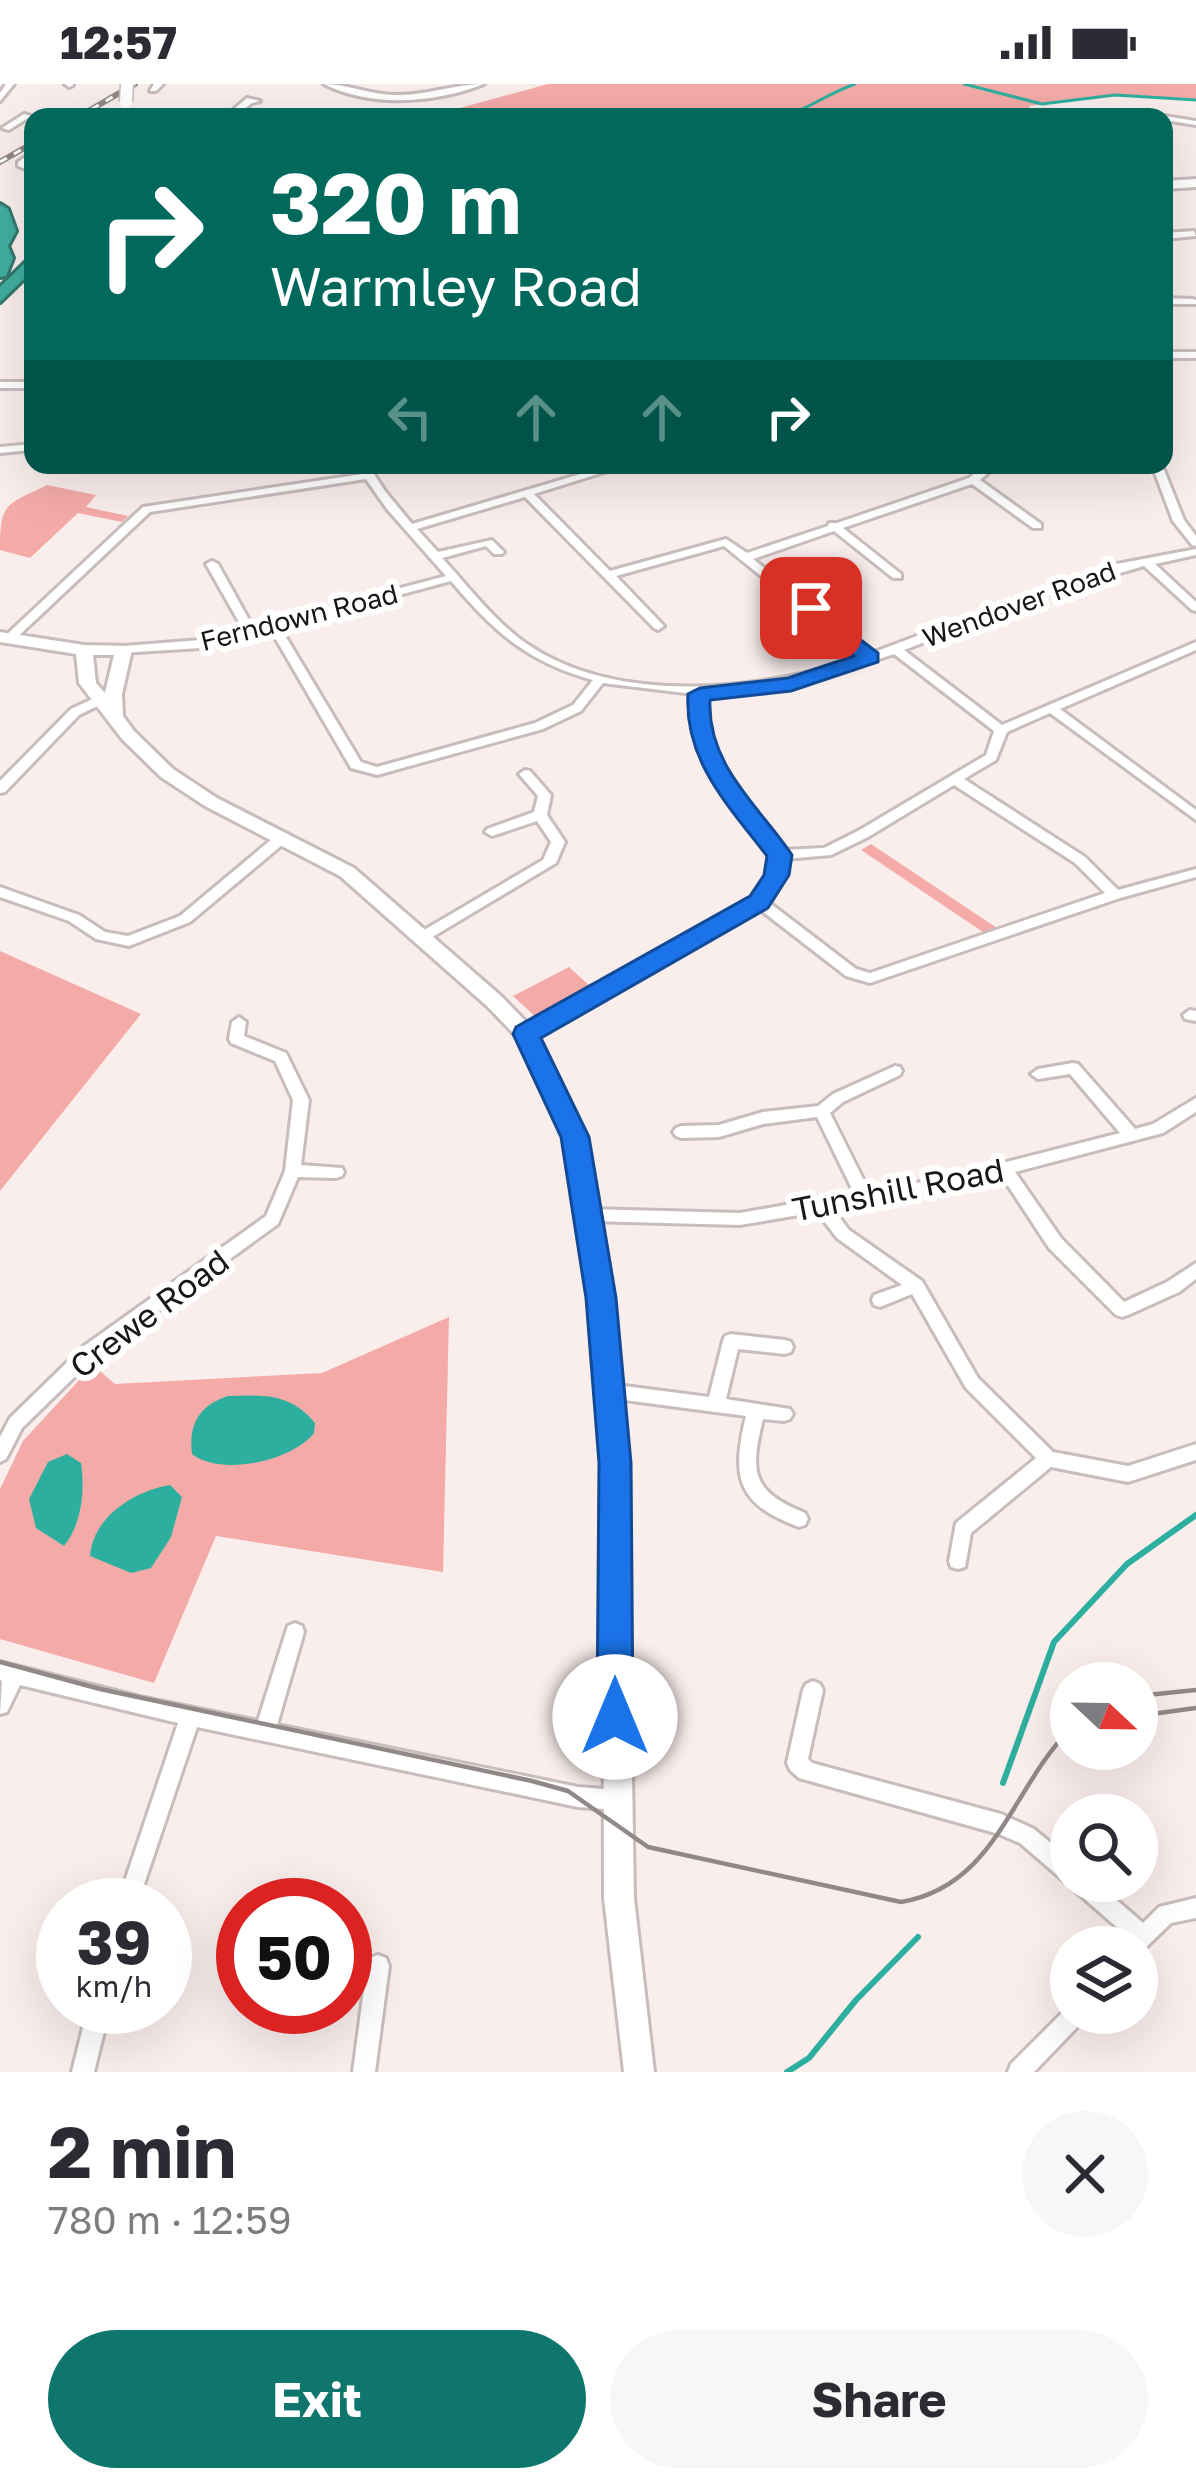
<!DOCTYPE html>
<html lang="en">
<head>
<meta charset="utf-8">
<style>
  body { margin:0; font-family:"Golos Text",sans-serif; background:#f7f7f7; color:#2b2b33; height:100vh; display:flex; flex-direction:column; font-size:45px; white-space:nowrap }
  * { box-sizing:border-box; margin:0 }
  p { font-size:39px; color:#7c7c81 }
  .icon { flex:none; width:66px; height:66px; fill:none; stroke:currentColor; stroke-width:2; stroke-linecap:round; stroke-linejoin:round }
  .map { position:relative; height:1988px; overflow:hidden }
  .details { display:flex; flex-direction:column; background:#fff; flex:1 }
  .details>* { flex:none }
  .hud { position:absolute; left:24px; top:24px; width:1149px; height:366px; border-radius:24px; box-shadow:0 12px 48px #0002; background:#00695c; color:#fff; overflow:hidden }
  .needle { width:78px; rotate:112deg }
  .fabs { position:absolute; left:1050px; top:1578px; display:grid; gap:24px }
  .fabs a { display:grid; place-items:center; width:108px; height:108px; border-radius:50%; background:#fff; box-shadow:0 12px 48px #0002; font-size:60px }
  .speed { position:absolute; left:36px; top:1794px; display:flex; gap:24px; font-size:60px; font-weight:700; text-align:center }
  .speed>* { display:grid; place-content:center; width:156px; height:156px; border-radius:50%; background:#fff; box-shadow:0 12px 48px #0002; line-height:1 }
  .speed small { font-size:30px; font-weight:400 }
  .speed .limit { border:18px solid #d22; background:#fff; color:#111 }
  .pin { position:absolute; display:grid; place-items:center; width:102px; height:102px; color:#fff; margin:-51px; border-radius:24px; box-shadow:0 6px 18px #0006 }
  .me { position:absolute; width:132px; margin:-66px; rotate:0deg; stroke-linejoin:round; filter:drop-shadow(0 0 9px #0008) }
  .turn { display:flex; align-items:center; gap:42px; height:252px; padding:0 48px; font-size:54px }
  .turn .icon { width:156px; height:156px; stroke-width:2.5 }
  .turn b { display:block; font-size:84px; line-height:102px }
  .lanes { display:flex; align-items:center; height:114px; padding:0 48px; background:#0003; justify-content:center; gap:60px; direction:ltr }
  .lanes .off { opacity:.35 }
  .round { display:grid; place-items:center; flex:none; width:126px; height:126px; border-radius:63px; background:#f7f7f7 }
  .overview { display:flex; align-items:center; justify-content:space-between; height:204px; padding:0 48px }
  h1 { font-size:72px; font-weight:700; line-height:90px }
  .button { display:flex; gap:24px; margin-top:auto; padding:24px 48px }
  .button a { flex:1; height:138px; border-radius:72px; background:#0f766e; color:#fff; font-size:48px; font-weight:700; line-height:138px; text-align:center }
  .button a+a { background:#f7f7f7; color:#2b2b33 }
  .status { display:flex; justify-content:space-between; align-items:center; height:84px; padding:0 60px; background:#fff; direction:ltr }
  .status svg { height:33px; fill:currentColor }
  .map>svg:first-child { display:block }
</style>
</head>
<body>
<div class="status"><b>12:57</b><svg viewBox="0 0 49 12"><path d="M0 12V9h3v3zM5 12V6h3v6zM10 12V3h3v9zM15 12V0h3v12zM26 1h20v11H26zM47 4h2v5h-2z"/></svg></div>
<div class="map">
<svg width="1196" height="1988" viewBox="0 0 1196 1988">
  <rect width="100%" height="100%" fill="#faeeed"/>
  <path fill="#f4aba8" d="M548 0H1196V16L1115 11 1029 22 1036 33H395L460 24Z
    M47 401 96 411 86 423 128 432 122 438 78 429 30 474 0 466C0 418 6 421 47 401Z
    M871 760 1000 846 986 850 861 766Z
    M0 867 141 930 0 1107Z
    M569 883 593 905 539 936 513 912Z
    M449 1233 443 1488 216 1452 154 1599 0 1555V1405L23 1357 93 1281 115 1300 322 1289Z"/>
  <path fill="#2daf9f" d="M228 1312C264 1311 290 1309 315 1339L314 1349C292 1377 221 1393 192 1370 188 1340 200 1321 228 1312Z
    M67 1370 81 1379C85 1406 82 1440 64 1462L36 1444 29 1415 48 1378Z
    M170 1401 182 1413 171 1453 151 1484 131 1489 90 1472C93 1433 134 1407 170 1401Z"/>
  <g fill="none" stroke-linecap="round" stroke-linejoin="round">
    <path stroke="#2daf9f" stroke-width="3" d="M964 0 1042 20 1115 11 1196 16
      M735 33H758
      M781 33C808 26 828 9 855 0"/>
    <path stroke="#2daf9f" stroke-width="6" d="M1003 1699 1054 1558 1127 1480 1196 1431
      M787 1988 809 1974 856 1916 918 1853"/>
    <g stroke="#c8bdbc" stroke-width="6">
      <path id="street" d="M6 0H14L0 17V9Z
        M65 0H73V1L69 3Z
        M154 0H163L156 7H150Z
        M324 0C349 0 372 12 399 11 428 11 455 0 484 0 436 19 371 24 324 0Z
        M247 14 260 17 252 19 234 33H225Z
        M24 30 31 32 9 46 2 44Z
        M1127 30H1133L1134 33H1126Z
        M1164 32 1196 37V41L1164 36V33H1161Z
        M33 68V75L27 79 33 82V88L18 82V78Z
        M1194 147 1196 152 1164 155V149Z
        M1164 214 1193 215 1196 216V220H1164Z
        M1164 268H1196V274H1164Z
        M0 298H33V304H0Z
        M33 360V366L0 369V363Z
        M358 381H368L385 407 412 440 611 381H627L534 410 610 487 726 455 747 469 828 442 829 439H837L969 394 985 381H997L980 396 1041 440V444H1033L972 400 843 444 901 490V494H893L834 447 753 475 872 569 1046 503 1117 480 1196 465V471L1155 480 1196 518V527L1192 526 1144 482 1054 508 904 566 1002 641 1196 558V566L1060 625 1196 726V736L1050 629 1007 648 996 676 964 695 1085 773 1118 806 1196 785V793L1120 814 870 899 846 892 758 824 531 954H521L519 950 521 946 754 815 769 792 772 771C748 734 711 701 698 658 693 643 693 627 693 610L603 599 581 627 543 645 377 691 351 684 270 545 201 564 120 569V563L124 562 201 556 243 545 206 480 212 477 218 480 253 543 446 492 387 425 366 395 150 428 12 558H4L2 555 143 423 363 390ZM525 413 654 544 658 546 664 542 616 492 724 462 861 573C763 607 617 622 527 560 494 537 469 503 442 474L486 462 494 470H502L504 468 492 456 438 468 417 445ZM451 497C494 548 527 578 593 596L573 621 535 639 377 683 361 678 280 543ZM894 570 994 647 986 671 858 747 824 764 783 766C759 732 724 700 711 659 706 643 706 627 705 610L771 604 846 586ZM954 701 1075 779 1105 809 870 889 856 885 767 817 783 792 785 775 831 771 868 753Z
        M1152 381H1162L1184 436 1196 452V462L1192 461 1173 437Z
        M110 607 116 611 114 614 79 631 5 708 0 709V697L71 625Z
        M525 686 530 687 551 711 547 731 565 758 556 779 429 855H419L417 852 419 849 543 776 551 758 537 737 492 752 485 748 487 745 534 728 538 712 519 690Z
        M283 749 288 750 290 753 288 756 190 838 129 862 96 855 69 837 0 813V803L79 831 105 848 128 852 180 832 278 750Z
        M1190 926 1196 927V937L1185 935 1183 931Z
        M239 933 246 938 244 952 286 969 309 1016 301 1081 342 1084 344 1088 342 1092 336 1094 298 1093 278 1140 96 1272 22 1344 6 1375 0 1378V1353L10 1334 84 1262 266 1132 285 1087 293 1016 275 977 231 959 229 955 232 938Z
        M1073 979 1078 980 1135 1045 1153 1040 1196 1014V1028L1163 1049 1015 1088 1061 1154 1124 1218 1167 1198 1196 1179V1195L1179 1208 1128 1231 1122 1233 1116 1231 1049 1164 1001 1091 940 1107 833 1125 849 1146 922 1197 978 1294 1053 1368 1128 1382 1196 1360V1376L1128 1398 1051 1383 971 1449 965 1483 958 1485 951 1483 949 1477 956 1439 1036 1374 966 1304 912 1210 880 1223 874 1221 872 1216 874 1211 902 1201 837 1154 817 1128 740 1141 589 1137 583 1135 581 1131 583 1127 589 1125 740 1129 854 1109 817 1033 763 1040 719 1053 681 1054 676 1052 673 1048 676 1044 681 1042 719 1041 763 1028 818 1022 833 1010 895 982 900 983 902 987 900 991 843 1018 830 1029 869 1107 940 1095 1120 1049 1070 990 1038 995 1031 990 1038 985Z
        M731 1250 785 1256 791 1258 793 1263 791 1268 785 1270 738 1265 726 1315 790 1325 793 1330 790 1335 784 1337 763 1335C750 1388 751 1407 805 1429L808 1435 805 1441 799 1443C737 1420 731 1394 746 1332L609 1314 603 1312 600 1307 603 1302 609 1300 709 1313 723 1257 725 1252Z
        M295 1539 302 1542 304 1548 277 1641 578 1703 617 1706 624 1709 627 1716 624 1723 617 1726 578 1723 197 1643 137 1821H117L178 1639 20 1601 7 1628 0 1630 2 1597 0 1596V1578L140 1613 258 1637 286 1548 288 1542Z
        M813 1597 820 1600 823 1606 808 1675 812 1679 1001 1730 1034 1745 1071 1776V1797H1095L1143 1839 1159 1823 1196 1814V1834L1171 1839 1137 1872V1863H1122L1128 1853 1072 1804 1070 1800 1064 1797 1020 1759 999 1750 799 1694 790 1686 787 1679 803 1606 806 1600Z
        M378 1871 386 1874 389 1882 375 1988H353L367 1882 370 1874Z
        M1071 1920V1929H1086L1083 1937 1034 1988H1008L1011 1980Z
        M88 1923H110L94 1988H72Z"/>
    </g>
    <g stroke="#c8bdbc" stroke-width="6">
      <path id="secondary" d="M1196 95V103L1164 105V97Z
        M0 548 84 561 130 562 132 566 122 610 123 632 134 647 173 685 217 714 354 784 501 912 533 945 586 1053 613 1214 627 1379 634 1814 654 1988H624L604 1814 603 1379 589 1214 564 1053 518 954 487 922 340 792 205 722 161 693 122 655 79 599 76 570 0 558ZM93 571H114L105 609 96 599Z"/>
    </g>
    <g stroke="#33786e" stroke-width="6">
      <path id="highway" d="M0 120 8 125 16 147 8 162 13 174 6 192 0 193Z
        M33 171V186L0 218V203Z"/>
    </g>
    <use href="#street" fill="#fff" fill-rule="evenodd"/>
    <use href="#secondary" fill="#fff" fill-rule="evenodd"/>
    <use href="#highway" fill="#40ad9e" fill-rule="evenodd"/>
    <path stroke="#918988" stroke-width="4.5" d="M0 1578 100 1605 532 1697 568 1707 648 1763 901 1818C996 1802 1010 1706 1071 1644
      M1137 1612 1196 1606
      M1137 1632 1196 1624"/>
    <g stroke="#918988" stroke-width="6">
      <path id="rail" d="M78 33 135 0
        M0 78 33 59"/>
    </g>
    <use href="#rail" stroke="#fefffe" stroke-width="3" stroke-dasharray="8" stroke-linecap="butt"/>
    <g stroke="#c8bdbc" stroke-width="15" stroke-linecap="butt">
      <path id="secondary-bridge" d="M126 18 127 0"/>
    </g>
    <use href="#secondary-bridge" stroke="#fff" stroke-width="12"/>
  </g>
  <path fill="#1a73e8" stroke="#114b97" stroke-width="3" d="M811 518 878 569V578L791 607 710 616C707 681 758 721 792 771L789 791 768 824 541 954 589 1053 616 1214 631 1379 633 1633 628 1645 615 1650 603 1645 597 1633 599 1379 586 1214 561 1053 513 950 516 943 750 812 764 791 767 772C729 722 684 677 688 610L700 604 788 594 854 572 803 529 800 524Z"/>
  <g text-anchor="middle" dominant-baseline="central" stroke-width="12" stroke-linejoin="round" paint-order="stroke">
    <g font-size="27" fill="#1a1615" stroke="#fefffe">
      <text transform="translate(1019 520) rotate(-20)">Wendover Road</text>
      <text transform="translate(299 533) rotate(-14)">Ferndown Road</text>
    </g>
    <g font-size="33" fill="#1a1615" stroke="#fefffe">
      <text transform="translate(898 1105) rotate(-11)">Tunshill Road</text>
      <text transform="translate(149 1229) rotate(-37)">Crewe Road</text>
    </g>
  </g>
</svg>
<div class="fabs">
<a><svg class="needle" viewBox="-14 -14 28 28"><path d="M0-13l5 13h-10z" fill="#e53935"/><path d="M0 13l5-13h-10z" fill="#7c7c81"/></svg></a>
<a><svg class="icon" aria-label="search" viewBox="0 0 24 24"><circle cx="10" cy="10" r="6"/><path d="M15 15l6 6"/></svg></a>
<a><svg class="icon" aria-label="layers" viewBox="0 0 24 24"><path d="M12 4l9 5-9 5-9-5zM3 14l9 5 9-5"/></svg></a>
</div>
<div class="speed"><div>39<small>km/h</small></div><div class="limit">50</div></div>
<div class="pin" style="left:811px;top:524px;background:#d93025"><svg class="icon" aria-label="arrive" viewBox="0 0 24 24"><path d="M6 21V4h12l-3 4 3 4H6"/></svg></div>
<svg class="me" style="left:615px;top:1633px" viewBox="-20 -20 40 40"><circle r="19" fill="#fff"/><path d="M0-13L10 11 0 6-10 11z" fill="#1a73e8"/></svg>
<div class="hud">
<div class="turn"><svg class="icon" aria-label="right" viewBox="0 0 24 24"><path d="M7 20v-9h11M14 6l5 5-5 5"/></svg><div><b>320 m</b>Warmley Road</div></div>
<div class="lanes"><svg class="icon off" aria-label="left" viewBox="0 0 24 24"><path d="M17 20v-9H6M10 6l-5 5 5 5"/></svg><svg class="icon off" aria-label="ahead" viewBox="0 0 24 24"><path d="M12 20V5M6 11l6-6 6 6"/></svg><svg class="icon off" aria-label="ahead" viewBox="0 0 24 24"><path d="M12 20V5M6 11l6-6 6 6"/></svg><svg class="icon" aria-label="right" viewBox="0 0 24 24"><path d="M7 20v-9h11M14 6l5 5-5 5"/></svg></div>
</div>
</div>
<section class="details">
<div class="overview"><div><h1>2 min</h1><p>780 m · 12:59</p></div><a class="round"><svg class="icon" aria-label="close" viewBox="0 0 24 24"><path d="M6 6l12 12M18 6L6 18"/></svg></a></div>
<div class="button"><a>Exit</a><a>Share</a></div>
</section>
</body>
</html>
